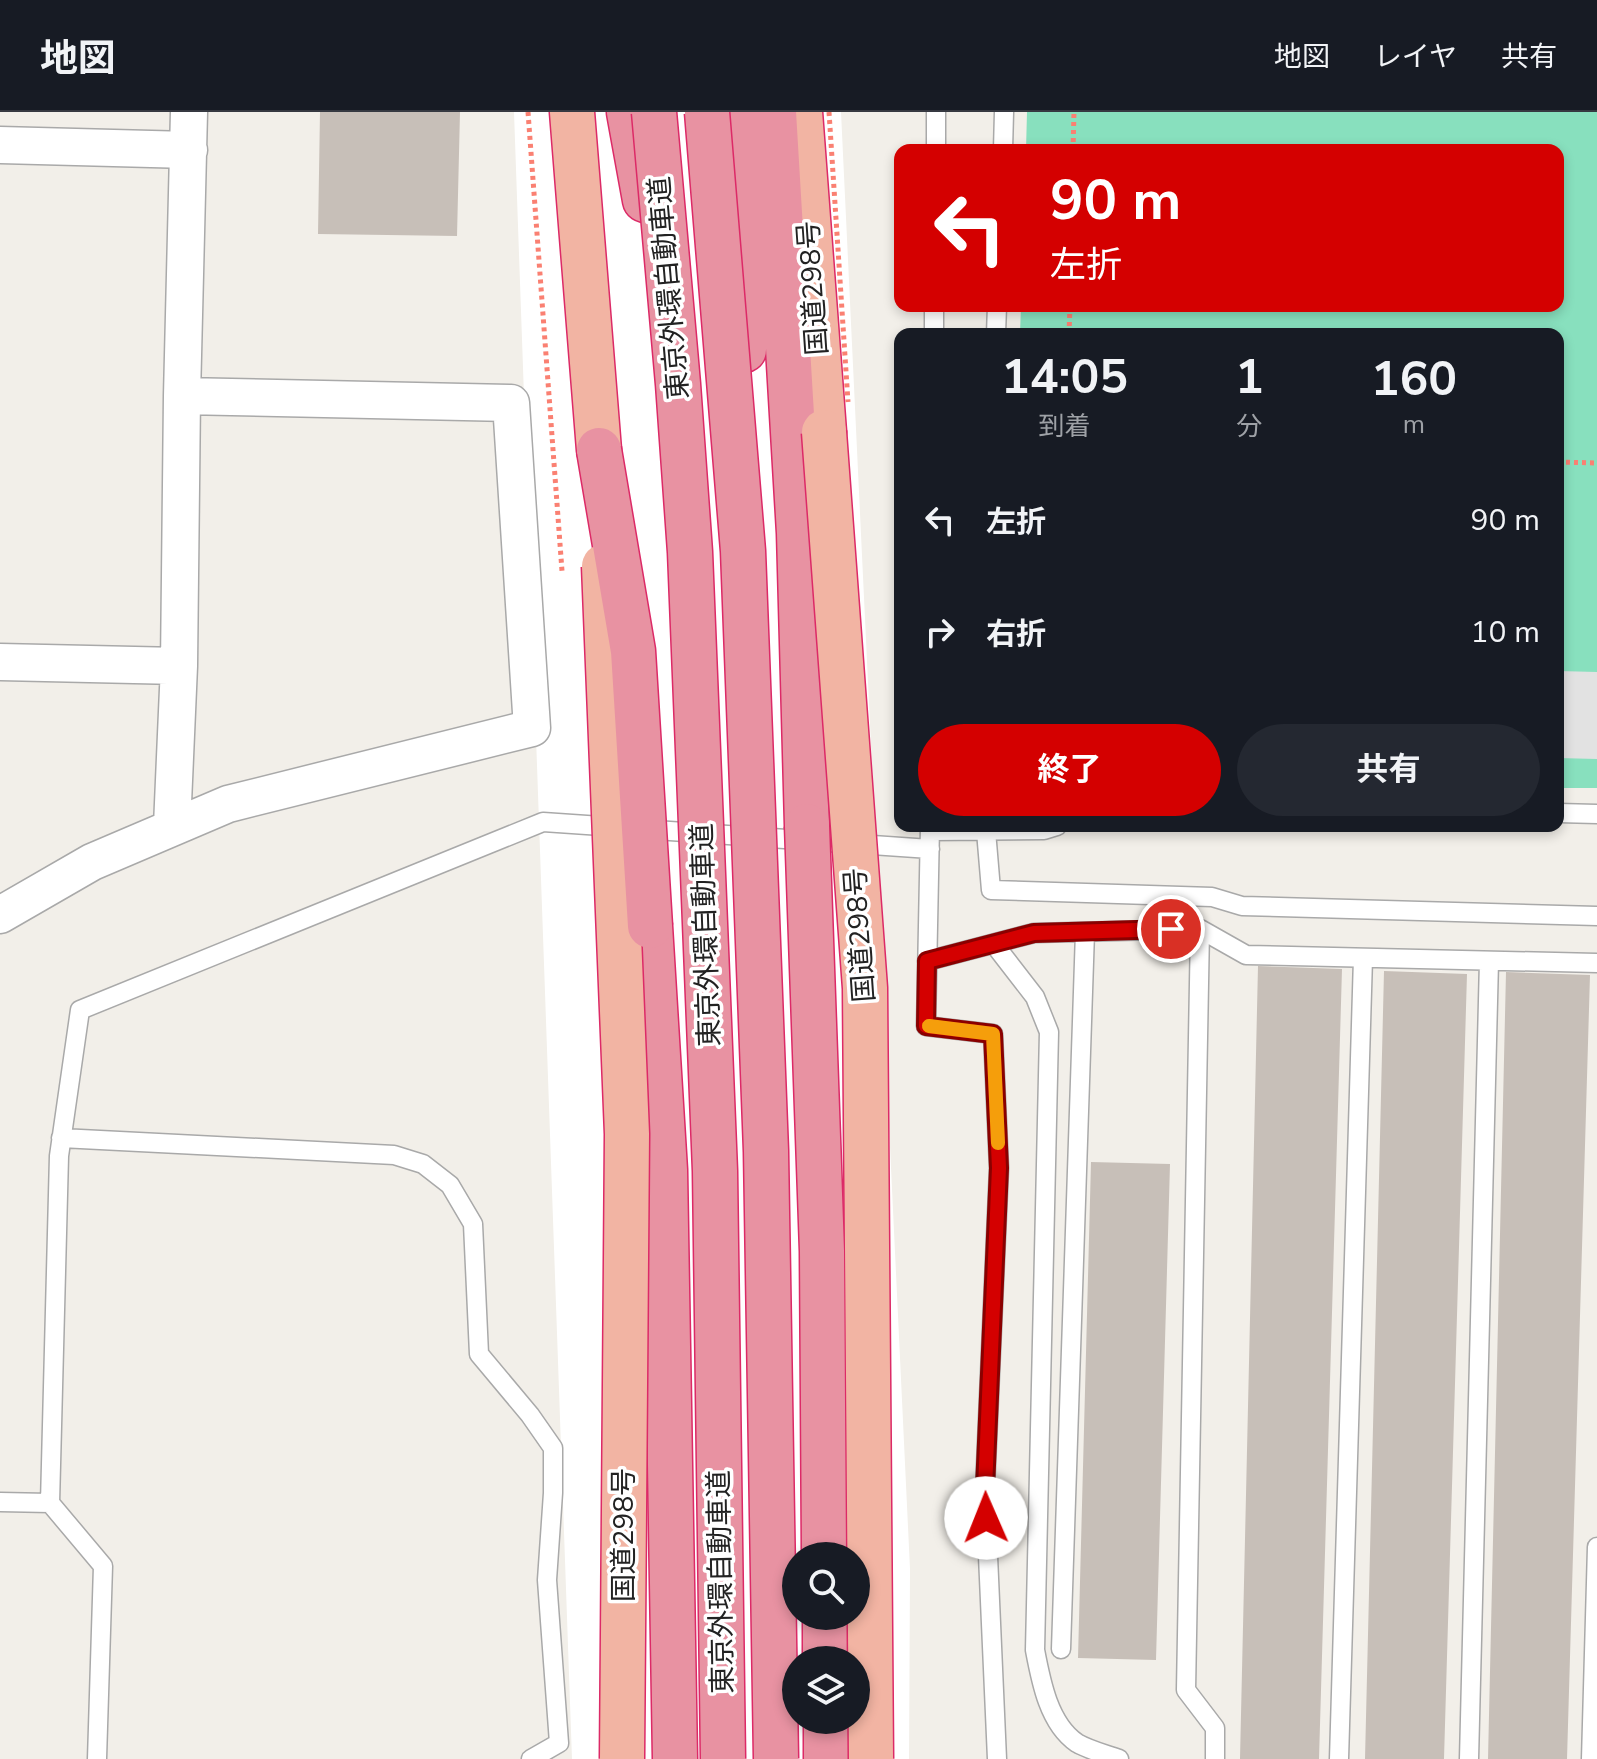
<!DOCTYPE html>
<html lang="ja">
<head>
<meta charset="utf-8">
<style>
  body { margin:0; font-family:"Nunito Sans","Noto Sans JP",sans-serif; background:#242831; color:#f1f3f6; height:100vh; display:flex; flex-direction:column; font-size:30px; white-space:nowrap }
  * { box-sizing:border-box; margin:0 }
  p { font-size:26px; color:#9ea1a6 }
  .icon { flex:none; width:44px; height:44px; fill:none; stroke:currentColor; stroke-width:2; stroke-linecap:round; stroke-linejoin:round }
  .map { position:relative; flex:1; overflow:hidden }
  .panel { position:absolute; left:894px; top:216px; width:670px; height:504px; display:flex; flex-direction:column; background:#171b24; border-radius:16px; box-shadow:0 4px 12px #0003 }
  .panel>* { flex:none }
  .top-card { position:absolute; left:894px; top:32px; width:670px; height:168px; border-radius:16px; box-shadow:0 4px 12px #0003; background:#d40000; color:#fff; overflow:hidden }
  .fabs { position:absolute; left:782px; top:1430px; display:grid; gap:16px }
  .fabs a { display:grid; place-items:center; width:88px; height:88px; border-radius:50%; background:#171b24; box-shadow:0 4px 12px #0003; font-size:40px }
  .pin { position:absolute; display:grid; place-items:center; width:68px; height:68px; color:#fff; margin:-34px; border:4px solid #fff; border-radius:50%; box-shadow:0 2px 8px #0007 }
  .me { position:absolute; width:88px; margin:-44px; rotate:359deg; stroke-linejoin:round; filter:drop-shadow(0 0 6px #0008) }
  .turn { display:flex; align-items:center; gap:28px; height:168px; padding:0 24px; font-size:36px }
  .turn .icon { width:104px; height:104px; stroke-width:2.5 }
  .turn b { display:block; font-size:56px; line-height:68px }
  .eta { display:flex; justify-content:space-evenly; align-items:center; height:136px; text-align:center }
  .eta b { font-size:48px; font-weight:700; line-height:56px }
  .button { display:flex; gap:16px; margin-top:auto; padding:16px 24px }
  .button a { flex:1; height:92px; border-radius:48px; background:#d40000; color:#fff; font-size:32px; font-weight:700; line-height:92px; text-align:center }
  .button a+a { background:#242831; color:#f1f3f6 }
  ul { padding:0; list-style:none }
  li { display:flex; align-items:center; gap:24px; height:112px; padding:0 24px }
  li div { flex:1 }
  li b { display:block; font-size:30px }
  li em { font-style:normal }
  header { display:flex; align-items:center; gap:48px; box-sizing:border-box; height:112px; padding:0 40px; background:#171b24; border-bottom:2px solid #363941 }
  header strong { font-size:38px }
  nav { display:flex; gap:44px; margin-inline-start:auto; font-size:28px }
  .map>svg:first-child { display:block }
</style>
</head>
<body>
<header>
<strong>地図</strong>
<nav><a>地図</a><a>レイヤ</a><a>共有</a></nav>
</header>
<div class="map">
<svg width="1597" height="1647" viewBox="0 0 1597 1647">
  <rect width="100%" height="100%" fill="#f2efe9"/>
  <path fill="#88e0be" d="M1027 0H1597V676H1558V222H1020L1021 194H1558V38H1026Z"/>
  <path fill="#e2e2e2" d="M1558 559 1597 560V647L1558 646Z"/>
  <path fill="#fff" fill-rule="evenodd" d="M514 0H841L910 1457 909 1647H572ZM796 1444H856V1504H796ZM796 1548H856V1608H796Z"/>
  <path fill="#c7bfb8" d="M320 0H460L457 124 318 122Z
    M1258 854 1342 857 1319 1647H1240Z
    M1384 859 1467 862 1444 1647H1365Z
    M1506 860 1590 863 1567 1647H1488Z
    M1091 1050 1170 1052 1156 1548 1078 1546Z"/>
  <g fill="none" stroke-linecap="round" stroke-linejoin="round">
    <g stroke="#a9a9a9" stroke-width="21">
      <path id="service" d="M936 38V0
        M1003 38 1004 0
        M934 222V194
        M996 222 997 194
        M1558 701 1597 702
        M930 714 926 914 993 922 999 1056 985 1376 997 1647
        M641 717 930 737
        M930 719 1044 718 1057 714
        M986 719 991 778 1212 785 1242 794 1597 804
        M1200 817 1186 1578 1215 1616V1647
        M994 832 1035 885 1049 920 1035 1538C1041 1570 1049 1612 1077 1631 1089 1638 1105 1642 1119 1647
        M927 849 1034 821 1200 817 1246 843 1597 851
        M61 1026 394 1043 423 1052 450 1073 473 1112 479 1242 530 1303 553 1336V1381L547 1468 559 1631 531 1647
        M0 1390 50 1391 59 1044 80 898 543 710 616 715
        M50 1391 103 1454 97 1647
        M1061 1537 1085 820
        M1339 1647 1363 846
        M1469 1647 1489 849
        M1591 1647 1597 1435"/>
    </g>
    <g stroke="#a9a9a9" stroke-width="39">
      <path id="minor" d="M0 33 189 38
        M0 550 179 554
        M172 714 179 554 182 284 189 0
        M0 803 92 750 228 692 532 616 511 291 182 284"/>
    </g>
    <g stroke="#dc2a67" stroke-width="47">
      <path id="trunk" d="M572 0 599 338
        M800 0 824 320"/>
    </g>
    <g stroke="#dc2a67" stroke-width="47">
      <path id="motorway" d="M629 0 645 88
        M742 0 744 238
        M774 0 799 421 807 714
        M650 814 665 1058 675 1647
        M825 1504V1548
        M826 1608V1647"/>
    </g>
    <path stroke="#fa8072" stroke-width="5" stroke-dasharray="4 4" stroke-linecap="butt" d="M1073 38 1074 0
      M1069 222 1070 194
      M1558 350 1597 351"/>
    <use href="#service" stroke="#fff" stroke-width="18"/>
    <use href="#minor" stroke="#fff" stroke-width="36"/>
    <use href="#trunk" stroke="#f2b4a3" stroke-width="44"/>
    <use href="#motorway" stroke="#e892a2" stroke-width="44"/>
    <g stroke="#dc2a67" stroke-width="47" stroke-linecap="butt">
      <path id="trunk-bridge" d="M824 320 865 876 871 1647
        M604 454 627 1022 622 1647"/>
    </g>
    <g stroke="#dc2a67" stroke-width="47" stroke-linecap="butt">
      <path id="motorway-bridge" d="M654 0 678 272 690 440 715 1059 723 1647
        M707 0 743 439 766 1039 776 1647
        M599 338 633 539 650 814
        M807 714 822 1139 824 1444"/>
    </g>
    <path stroke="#fa8072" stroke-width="5" stroke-dasharray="4 4" stroke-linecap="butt" d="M528 0 562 459
      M829 0 848 290"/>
    <use href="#trunk-bridge" stroke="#f2b4a3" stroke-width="44"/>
    <use href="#motorway-bridge" stroke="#e892a2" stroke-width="44"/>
  </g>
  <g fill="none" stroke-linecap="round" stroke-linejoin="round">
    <g stroke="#8a0000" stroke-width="20">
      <path id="route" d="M986 1406 985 1376 999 1056 993 922 926 914 927 849 1034 821 1171 817"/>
    </g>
    <use href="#route" stroke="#d40000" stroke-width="14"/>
    <path stroke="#f59e0b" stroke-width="14" d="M929 914 993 922 998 1031"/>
  </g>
  <g text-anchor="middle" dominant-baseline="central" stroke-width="7" stroke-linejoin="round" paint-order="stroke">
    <g font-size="28" fill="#222" stroke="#fff">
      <text transform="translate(669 176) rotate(-95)">東京外環自動車道</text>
      <text transform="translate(813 176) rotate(-94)">国道298号</text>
      <text transform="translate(706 823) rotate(-92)">東京外環自動車道</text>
      <text transform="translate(860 823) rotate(-94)">国道298号</text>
      <text transform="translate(624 1423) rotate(-90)">国道298号</text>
      <text transform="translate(721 1470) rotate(-91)">東京外環自動車道</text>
    </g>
  </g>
</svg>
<div class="fabs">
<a><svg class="icon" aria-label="search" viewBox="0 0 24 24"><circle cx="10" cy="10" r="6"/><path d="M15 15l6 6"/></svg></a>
<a><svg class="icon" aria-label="layers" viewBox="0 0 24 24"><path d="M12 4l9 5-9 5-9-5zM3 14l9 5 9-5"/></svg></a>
</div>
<div class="pin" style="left:1171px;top:817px;background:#d93025"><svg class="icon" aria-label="arrive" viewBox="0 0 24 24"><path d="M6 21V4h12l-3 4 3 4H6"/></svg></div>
<svg class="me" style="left:986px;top:1406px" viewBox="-20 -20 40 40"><circle r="19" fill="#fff"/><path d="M0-13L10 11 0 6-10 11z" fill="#d40000"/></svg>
<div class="top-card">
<div class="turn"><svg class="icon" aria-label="left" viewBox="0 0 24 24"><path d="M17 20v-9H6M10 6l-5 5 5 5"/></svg><div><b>90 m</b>左折</div></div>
</div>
<section class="panel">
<div class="eta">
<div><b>14:05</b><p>到着</p></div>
<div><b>1</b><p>分</p></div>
<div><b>160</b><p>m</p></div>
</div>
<ul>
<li><svg class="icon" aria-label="left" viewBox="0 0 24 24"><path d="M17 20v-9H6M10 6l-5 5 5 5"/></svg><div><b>左折</b></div><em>90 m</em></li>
<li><svg class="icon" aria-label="right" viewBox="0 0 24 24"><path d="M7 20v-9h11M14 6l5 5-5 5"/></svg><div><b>右折</b></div><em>10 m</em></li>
</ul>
<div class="button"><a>終了</a><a>共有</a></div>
</section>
</div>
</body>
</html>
